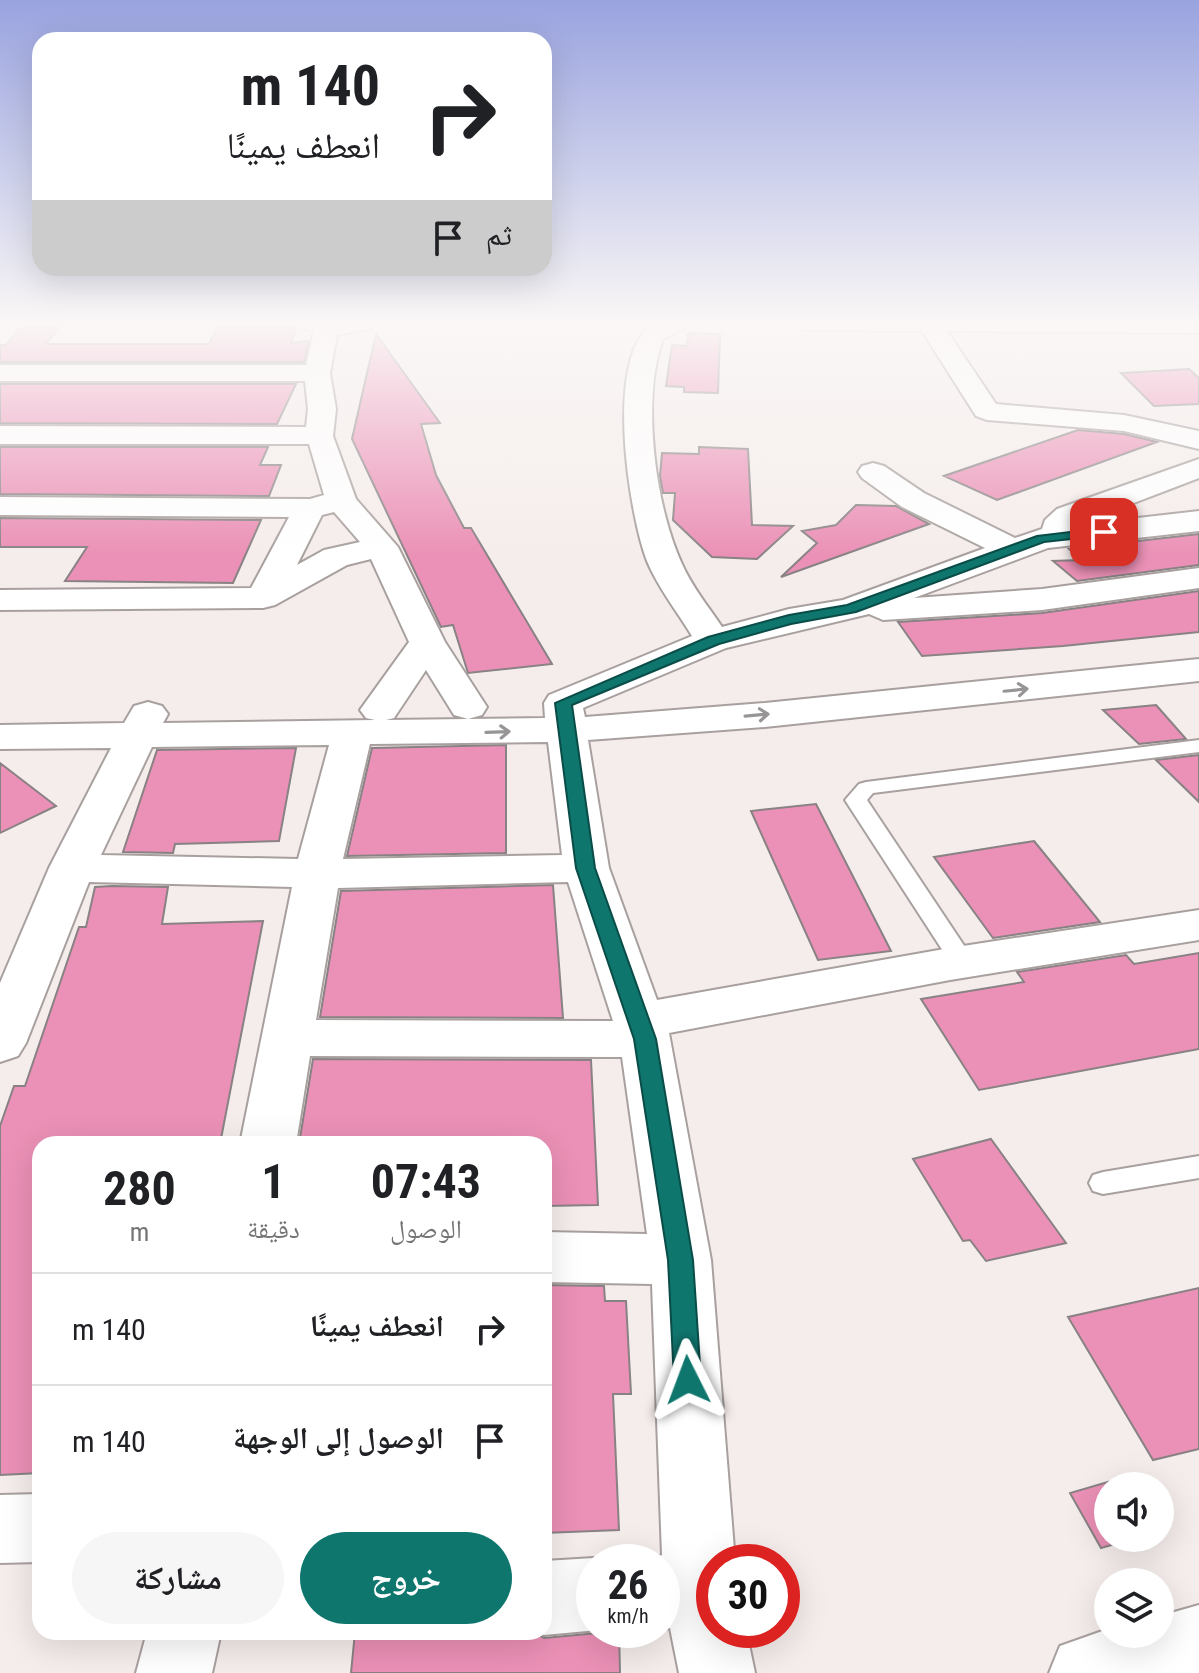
<!DOCTYPE html>
<html lang="ar">
<head>
<meta charset="utf-8">
<style>
  body { margin:0; font-family:"Roboto Condensed","Noto Naskh Arabic",sans-serif; background:#f6f6f6; color:#202124; direction:rtl; height:100vh; display:flex; flex-direction:column; font-size:30px; white-space:nowrap }
  * { box-sizing:border-box; margin:0 }
  p { font-size:26px; color:#757577 }
  .icon { flex:none; width:44px; height:44px; fill:none; stroke:currentColor; stroke-width:2; stroke-linecap:round; stroke-linejoin:round }
  .map { position:relative; flex:1; overflow:hidden; direction:ltr }
  .details { position:absolute; left:32px; top:1136px; width:520px; height:504px; display:flex; flex-direction:column; background:#fff; border-radius:24px; box-shadow:0 8px 32px #0002; direction:rtl }
  .details>* { flex:none }
  .hud { position:absolute; left:32px; top:32px; width:520px; height:244px; border-radius:24px; box-shadow:0 8px 32px #0002; direction:rtl; background:#fff; color:#202124; overflow:hidden }
  .buttons { position:absolute; left:1094px; top:1472px; display:grid; gap:16px }
  .buttons a { display:grid; place-items:center; width:80px; height:80px; border-radius:50%; background:#fff; box-shadow:0 8px 32px #0002; font-size:40px }
  .speed { position:absolute; left:576px; top:1544px; display:flex; gap:16px; font-size:40px; font-weight:700; text-align:center }
  .speed>* { display:grid; place-content:center; width:104px; height:104px; border-radius:50%; background:#fff; box-shadow:0 8px 32px #0002; line-height:1 }
  .speed small { font-size:20px; font-weight:400 }
  .speed .limit { border:12px solid #d22; background:#fff; color:#111 }
  .pin { position:absolute; display:grid; place-items:center; width:68px; height:68px; color:#fff; margin:-34px; border-radius:16px; box-shadow:0 4px 12px #0006 }
  .me { position:absolute; width:88px; margin:-44px; rotate:357deg; stroke-linejoin:round; filter:drop-shadow(0 0 6px #0008) }
  .turn { display:flex; align-items:center; gap:28px; height:168px; padding:0 40px; font-size:36px }
  .turn .icon { width:104px; height:104px; stroke-width:2.5 }
  .turn b { display:block; font-size:56px; line-height:68px }
  .then { display:flex; align-items:center; height:76px; padding:0 40px; background:#0003; gap:16px; font-size:30px }
  .eta { display:flex; justify-content:space-evenly; align-items:center; height:136px; text-align:center }
  .eta b { font-size:48px; font-weight:700; line-height:56px }
  .action { display:flex; gap:16px; margin-top:auto; padding:16px 40px }
  .action a { flex:1; height:92px; border-radius:48px; background:#0f766e; color:#fff; font-size:32px; font-weight:700; line-height:92px; text-align:center }
  .action a+a { background:#f6f6f6; color:#202124 }
  ul { padding:0; list-style:none }
  li { display:flex; align-items:center; gap:24px; height:112px; padding:0 40px; border-top:2px solid #e0e0e0 }
  li div { flex:1 }
  li b { display:block; font-size:30px }
  li em { font-style:normal }
  .map>svg:first-child { display:block }
</style>
</head>
<body>
<div class="map">
<svg width="1199" height="1673" viewBox="0 0 1199 1673">
  <rect width="100%" height="100%" fill="#f5edeb"/>
  <path fill="#eb90b6" stroke="#898284" stroke-width="2" d="M24 323H63L46 344H209L217 327 256 325 295 324 297 327 291 343 309 341 304 362H0V345H6Z
    M688 333 720 334 718 393 684 392V387L666 386 672 345 687 346Z
    M376 334 440 423 421 424 436 475 464 528H471L552 664 468 673 453 625 441 627 352 439Z
    M1189 369 1199 378V404L1154 406 1121 373Z
    M0 384H296L277 424 0 423Z
    M1078 430 1124 434 1157 442 997 500 944 476Z
    M0 447H268L260 465H281L269 496 0 494Z
    M699 447 748 449 752 525 793 526 757 559 712 557 673 520 675 493H663L660 476 662 453 699 454Z
    M856 505 896 506 929 524 781 577 817 543 802 531 836 525Z
    M0 518 261 520 233 583 65 581 87 547H0Z
    M1199 534V565L1077 581 1053 561 1081 560 1069 549Z
    M1199 591V632L1063 646 922 656 898 622 1042 613Z
    M1156 705 1186 739 1139 744 1103 710Z
    M506 745V853L347 856 372 748Z
    M296 748 279 841 175 844 173 853 123 852 157 750Z
    M1199 755V802L1156 760Z
    M0 763 56 806 0 833Z
    M816 804 891 951 818 960 751 811Z
    M1034 841 1100 922 993 938 934 857Z
    M553 885 563 1018 320 1017 341 891Z
    M112 886 168 887 162 924 263 921 220 1144H40V1473L0 1475V1126L14 1086H25L79 927H86L95 887Z
    M1199 953V1049L979 1090 921 999 1024 982 1017 972 1126 955 1134 964Z
    M313 1059 591 1060 598 1205 544 1206V1144H299Z
    M991 1139 1066 1243 986 1261 970 1240 963 1241 913 1159Z
    M544 1285 604 1286 605 1301H626L631 1394H613L619 1530 544 1533Z
    M1199 1288V1449L1153 1460 1068 1317Z
    M1125 1477 1130 1486H1108V1538H1136L1101 1548 1070 1493Z
    M601 1630H619L620 1673H351L355 1632H534L544 1638 598 1633Z"/>
  <g fill="none" stroke-linecap="round" stroke-linejoin="round">
    <g stroke="#a8a09f" stroke-width="4">
      <path id="service" d="M1199 740V752L873 793 867 800 975 962 972 968H954L845 800 859 784 866 782Z
        M1199 1156V1178L1103 1194 1093 1191 1089 1183 1093 1175 1103 1172Z"/>
    </g>
    <g stroke="#a8a09f" stroke-width="4">
      <path id="minor" d="M298 323H376L372 328 337 335 330 373 336 409 333 436 356 499 398 547 445 642 487 707 482 715 468 719 454 715 426 670 394 718 386 720 545 718 544 703 549 695 692 636C677 611 658 588 647 561 629 514 603 354 654 323H689L685 328 663 339C641 399 655 506 682 564 692 587 708 606 722 627L789 609 843 600 985 548 902 507 862 478 858 472 862 466 873 463 884 466 924 493 1015 538 1042 529 1045 520 1057 509 1199 459V478L1076 525 1199 511V531L1048 548 914 598 1042 589 1199 568V588L1042 610 883 620 869 614 726 648 583 708 585 717 765 703 1199 659V681L765 727 588 740 609 868 657 1000 950 948 1199 910V940L950 980 669 1033 711 1260 735 1562H714V1630H746L755 1673H679L670 1628 662 1629V1562H646L662 1555 652 1284 544 1282V1232L647 1234 622 1057 310 1056 296 1144H240L292 887 89 882 26 1043 18 1056 0 1062V983L49 868 111 748 0 749V725L124 723 134 706 148 702 162 706 168 714 163 723 375 720 366 718 360 710 409 642 371 559 347 565 275 605 263 608 0 610V590L251 588 289 517 0 515V497L310 499 324 495 309 444H0V426L306 427 308 409 305 381H0V365H306L314 331 302 328ZM334 512 360 542 324 550 297 565 322 515ZM548 742 562 855 343 859 370 744ZM329 745 298 859 101 855 152 747ZM568 882 613 1021 316 1020 338 888Z
        M796 323H1199V333L947 331 996 404 1124 415 1199 431V449L1124 431 987 420 976 416 922 331 808 330 800 328Z
        M40 1494V1562L0 1563V1495Z
        M594 1558 603 1562H594V1630H598L544 1635 537 1632H544V1561Z
        M1199 1605V1673H1049L1060 1646 1108 1629V1634H1160V1616Z
        M147 1632H221L212 1673H136Z"/>
    </g>
    <use href="#service" fill="#fff" fill-rule="evenodd"/>
    <use href="#minor" fill="#fff" fill-rule="evenodd"/>
  </g>
  <defs><path id="oneway-shaft" d="M-6 0H5M1.5-3L5.5 0L1.5 3" fill="none" stroke-width="1.6" stroke-linecap="round" stroke-linejoin="round" transform="scale(2)"/></defs>
  <g stroke="#979595">
    <use href="#oneway-shaft" transform="translate(1016 690) rotate(-6)"/>
    <use href="#oneway-shaft" transform="translate(757 715) rotate(-5)"/>
    <use href="#oneway-shaft" transform="translate(498 732) rotate(-2)"/>
  </g>
  <linearGradient id="sky" x2="0" y2="1"><stop stop-color="#99a3df"/><stop offset="0.58" stop-color="#faf7f6"/><stop offset="1" stop-color="#faf7f6" stop-opacity="0"/></linearGradient>
  <rect width="1199" height="557" fill="url(#sky)"/>
  <path fill="#0f766e" stroke="#0a4d48" stroke-width="2" d="M1104 528 1110 532 1108 535 1044 542 856 612 791 624 719 644 572 705 595 868 656 1039 693 1260 701 1380 697 1388 688 1392 678 1388 674 1380 668 1260 634 1039 576 868 555 703 708 637 789 615 847 605 1037 536Z"/>
</svg>
<div class="buttons">
<a><svg class="icon" aria-label="sound" viewBox="0 0 24 24"><path d="M4 9h4l5-4v14l-5-4H4zM17 9q2 3 0 6"/></svg></a>
<a><svg class="icon" aria-label="layers" viewBox="0 0 24 24"><path d="M12 4l9 5-9 5-9-5zM3 14l9 5 9-5"/></svg></a>
</div>
<div class="speed"><div>26<small>km/h</small></div><div class="limit">30</div></div>
<div class="pin" style="left:1104px;top:532px;background:#d93025"><svg class="icon" aria-label="arrive" viewBox="0 0 24 24"><path d="M6 21V4h12l-3 4 3 4H6"/></svg></div>
<svg class="me" style="left:688px;top:1380px" viewBox="-20 -20 40 40"><path d="M0-17L14 15 0 8-14 15z" fill="#0f766e" stroke="#fff" stroke-width="4"/></svg>
<div class="hud">
<div class="turn"><svg class="icon" aria-label="right" viewBox="0 0 24 24"><path d="M7 20v-9h11M14 6l5 5-5 5"/></svg><div><b>140 m</b>انعطف يمينًا</div></div>
<div class="then">ثم<svg class="icon" aria-label="arrive" viewBox="0 0 24 24"><path d="M6 21V4h12l-3 4 3 4H6"/></svg></div>
</div>
<section class="details">
<div class="eta">
<div><b>07:43</b><p>الوصول</p></div>
<div><b>1</b><p>دقيقة</p></div>
<div><b>280</b><p>m</p></div>
</div>
<ul>
<li><svg class="icon" aria-label="right" viewBox="0 0 24 24"><path d="M7 20v-9h11M14 6l5 5-5 5"/></svg><div><b>انعطف يمينًا</b></div><em>140 m</em></li>
<li><svg class="icon" aria-label="arrive" viewBox="0 0 24 24"><path d="M6 21V4h12l-3 4 3 4H6"/></svg><div><b>الوصول إلى الوجهة</b></div><em>140 m</em></li>
</ul>
<div class="action"><a>خروج</a><a>مشاركة</a></div>
</section>
</div>
</body>
</html>
